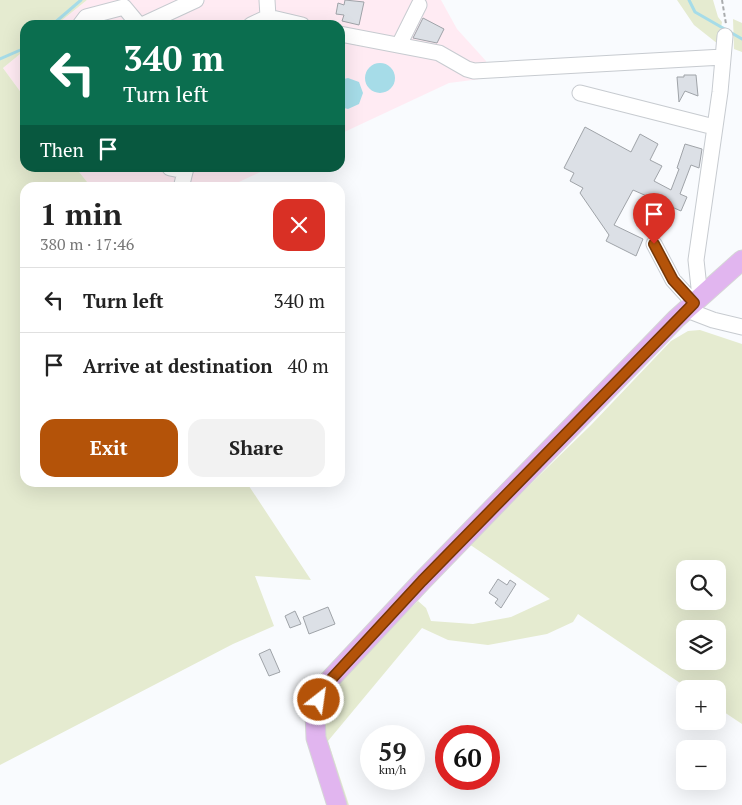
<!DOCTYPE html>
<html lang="en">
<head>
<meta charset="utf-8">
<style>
  body { margin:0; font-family:"PT Serif",serif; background:#f2f2f2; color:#222; height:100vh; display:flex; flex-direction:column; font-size:19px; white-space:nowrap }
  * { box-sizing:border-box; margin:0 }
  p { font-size:16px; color:#767676 }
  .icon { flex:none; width:28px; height:28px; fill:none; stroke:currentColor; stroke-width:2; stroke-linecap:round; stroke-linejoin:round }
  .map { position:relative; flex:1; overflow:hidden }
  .side { position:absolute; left:20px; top:182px; width:325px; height:305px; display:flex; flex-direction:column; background:#fff; border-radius:15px; box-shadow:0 5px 20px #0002 }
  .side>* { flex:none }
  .hud { position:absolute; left:20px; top:20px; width:325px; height:152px; border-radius:15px; box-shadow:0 5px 20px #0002; background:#0b6e4f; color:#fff; overflow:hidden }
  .controls { position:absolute; left:676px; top:560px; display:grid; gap:10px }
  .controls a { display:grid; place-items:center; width:50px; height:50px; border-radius:10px; background:#fff; box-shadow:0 5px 20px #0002; font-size:25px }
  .speed { position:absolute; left:360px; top:725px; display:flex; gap:10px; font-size:25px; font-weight:700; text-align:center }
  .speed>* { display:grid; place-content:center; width:65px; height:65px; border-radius:50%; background:#fff; box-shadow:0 5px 20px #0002; line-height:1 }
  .speed small { font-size:12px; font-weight:400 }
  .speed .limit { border:8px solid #d22; background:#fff; color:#111 }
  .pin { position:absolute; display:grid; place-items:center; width:42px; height:42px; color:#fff; margin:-51px -21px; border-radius:50% 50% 50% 0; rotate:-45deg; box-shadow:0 0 5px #0007 }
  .pin .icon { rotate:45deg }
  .me { position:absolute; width:55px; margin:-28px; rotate:30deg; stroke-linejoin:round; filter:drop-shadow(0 0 4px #0008) }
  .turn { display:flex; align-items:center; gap:18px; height:105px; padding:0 20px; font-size:22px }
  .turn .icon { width:65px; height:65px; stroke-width:2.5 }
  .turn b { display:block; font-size:35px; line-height:42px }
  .then { display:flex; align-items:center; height:48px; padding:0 20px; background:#0003; gap:10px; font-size:19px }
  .round { display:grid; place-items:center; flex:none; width:52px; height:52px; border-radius:15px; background:#f2f2f2 }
  .overview { display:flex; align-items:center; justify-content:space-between; height:85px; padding:0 20px }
  h1 { font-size:30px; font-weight:700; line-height:38px }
  .primary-button { display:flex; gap:10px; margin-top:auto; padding:10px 20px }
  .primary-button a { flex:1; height:58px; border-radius:15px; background:#b45309; color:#fff; font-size:20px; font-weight:700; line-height:58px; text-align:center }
  .primary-button a+a { background:#f2f2f2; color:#222 }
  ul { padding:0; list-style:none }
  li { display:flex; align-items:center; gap:15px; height:65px; padding:0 20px; border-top:1px solid #e0e0e0 }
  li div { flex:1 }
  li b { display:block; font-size:19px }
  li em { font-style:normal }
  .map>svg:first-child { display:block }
</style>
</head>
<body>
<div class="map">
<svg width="742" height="805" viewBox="0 0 742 805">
  <rect width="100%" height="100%" fill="#f9fbfe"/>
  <path fill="#ffebf3" d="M87 0H441L457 29 486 61 488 78 449 83 340 134V25H56Z
    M25 50V98L3 68Z
    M76 168H269L226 188 91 187Z"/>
  <path fill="#e5ebd0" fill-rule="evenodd" d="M0 0H87L56 25H25V50L3 68 25 98V168H76L91 187 25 188V482L247 483 311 580 255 576 274 626 233 644 0 765Z
    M677 0H713L718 17 722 22 718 44 694 25Z
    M733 19 742 23V52L734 49Z
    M700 330 742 344V724L718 708V689H689L578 614 573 622 547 634 488 645 448 640 422 628 328 741 349 805H343L323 732 326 711 345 675 418 601 426 608 431 621 473 624 511 617 550 599 469 544 591 425 671 341 688 331ZM685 569H718V601H685ZM685 629H718V661H685Z"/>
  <path fill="#a6dce8" d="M365 78a15 15 0 1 1 30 0a15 15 0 1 1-30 0Z
    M348 78 359 82 363 93 359 104 348 109 340 107V80Z"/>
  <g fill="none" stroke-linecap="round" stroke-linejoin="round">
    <path stroke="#a6dce8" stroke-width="3" d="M689 0 695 12 742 39
      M52 25 81 0
      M0 59 25 48"/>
  </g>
  <path fill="#dce0e6" stroke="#9fa3a8" d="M345 0 364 2 359 25 342 21 344 15 336 14 338 3 344 5Z
    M423 18 444 29 437 43 413 38Z
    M684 75H696L698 96 685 91 679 102 677 77H684Z
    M585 127 631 152 640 134 658 144 650 160 662 166 654 181 671 190 679 169 677 168 685 144 702 149 699 168 691 165 680 194 687 197 681 211 633 190 614 225 643 239 636 256 606 241 609 235 580 193 583 188 570 181 574 173 564 168Z
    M498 579 507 585 510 580 516 584 501 608 495 603 498 599 489 593Z
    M328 607 335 624 309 634 303 617Z
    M295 611 301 624 290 628 285 616Z
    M270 649 280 672 269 676 259 654Z"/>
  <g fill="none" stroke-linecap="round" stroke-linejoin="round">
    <g stroke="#c7cbd0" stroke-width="17">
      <path id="minor" d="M267 0 268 17
        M80 25 86 17 124 7 139 25
        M142 25 196 0
        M251 25 268 17 302 25
        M340 34 439 53 467 69 474 71 723 57
        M399 45 419 5
        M580 93 714 127
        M170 168 185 171
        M181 188 186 168
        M654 244 673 280 694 303
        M700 297 696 260 720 92 725 36
        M687 310 713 320 742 327"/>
    </g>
    <g stroke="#d5d6d6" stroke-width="21">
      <path id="major" d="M337 805 316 738 315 713 323 687 422 581 676 319 742 260"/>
    </g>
    <path stroke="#a9abad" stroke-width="2" stroke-dasharray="4 2.5" stroke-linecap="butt" d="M722 0 726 24"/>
    <use href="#minor" stroke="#fff" stroke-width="15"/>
    <use href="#major" stroke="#e1b5ef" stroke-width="19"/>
  </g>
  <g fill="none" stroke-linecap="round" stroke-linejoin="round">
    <g stroke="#753606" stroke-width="12">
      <path id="route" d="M319 700 324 687 422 581 694 303 673 280 654 244"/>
    </g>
    <use href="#route" stroke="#b45309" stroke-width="9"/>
  </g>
</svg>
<div class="controls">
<a><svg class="icon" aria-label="search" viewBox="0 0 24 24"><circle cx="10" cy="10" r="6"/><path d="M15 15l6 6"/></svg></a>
<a><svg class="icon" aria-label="layers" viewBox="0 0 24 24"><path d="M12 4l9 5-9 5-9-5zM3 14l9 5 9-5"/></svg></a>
<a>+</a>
<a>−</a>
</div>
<div class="speed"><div>59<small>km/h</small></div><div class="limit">60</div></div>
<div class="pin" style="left:654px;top:244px;background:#d93025"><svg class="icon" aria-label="arrive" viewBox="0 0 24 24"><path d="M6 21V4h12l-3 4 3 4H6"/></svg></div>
<svg class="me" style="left:319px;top:700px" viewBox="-20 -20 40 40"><circle r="17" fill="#b45309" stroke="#fff" stroke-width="3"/><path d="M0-11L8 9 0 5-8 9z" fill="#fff"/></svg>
<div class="hud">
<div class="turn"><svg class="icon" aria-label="left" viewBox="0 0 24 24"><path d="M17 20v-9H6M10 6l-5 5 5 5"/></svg><div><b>340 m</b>Turn left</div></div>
<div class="then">Then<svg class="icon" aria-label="arrive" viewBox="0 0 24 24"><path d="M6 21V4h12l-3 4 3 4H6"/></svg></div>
</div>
<section class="side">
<div class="overview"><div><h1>1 min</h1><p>380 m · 17:46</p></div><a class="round" style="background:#d93025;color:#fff"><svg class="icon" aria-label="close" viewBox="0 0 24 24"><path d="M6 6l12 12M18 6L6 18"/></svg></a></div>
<ul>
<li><svg class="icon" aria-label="left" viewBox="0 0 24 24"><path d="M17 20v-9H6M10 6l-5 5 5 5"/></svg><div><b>Turn left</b></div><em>340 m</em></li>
<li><svg class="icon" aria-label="arrive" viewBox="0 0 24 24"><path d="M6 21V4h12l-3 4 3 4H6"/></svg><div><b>Arrive at destination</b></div><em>40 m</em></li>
</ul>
<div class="primary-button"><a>Exit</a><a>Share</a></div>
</section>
</div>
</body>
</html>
